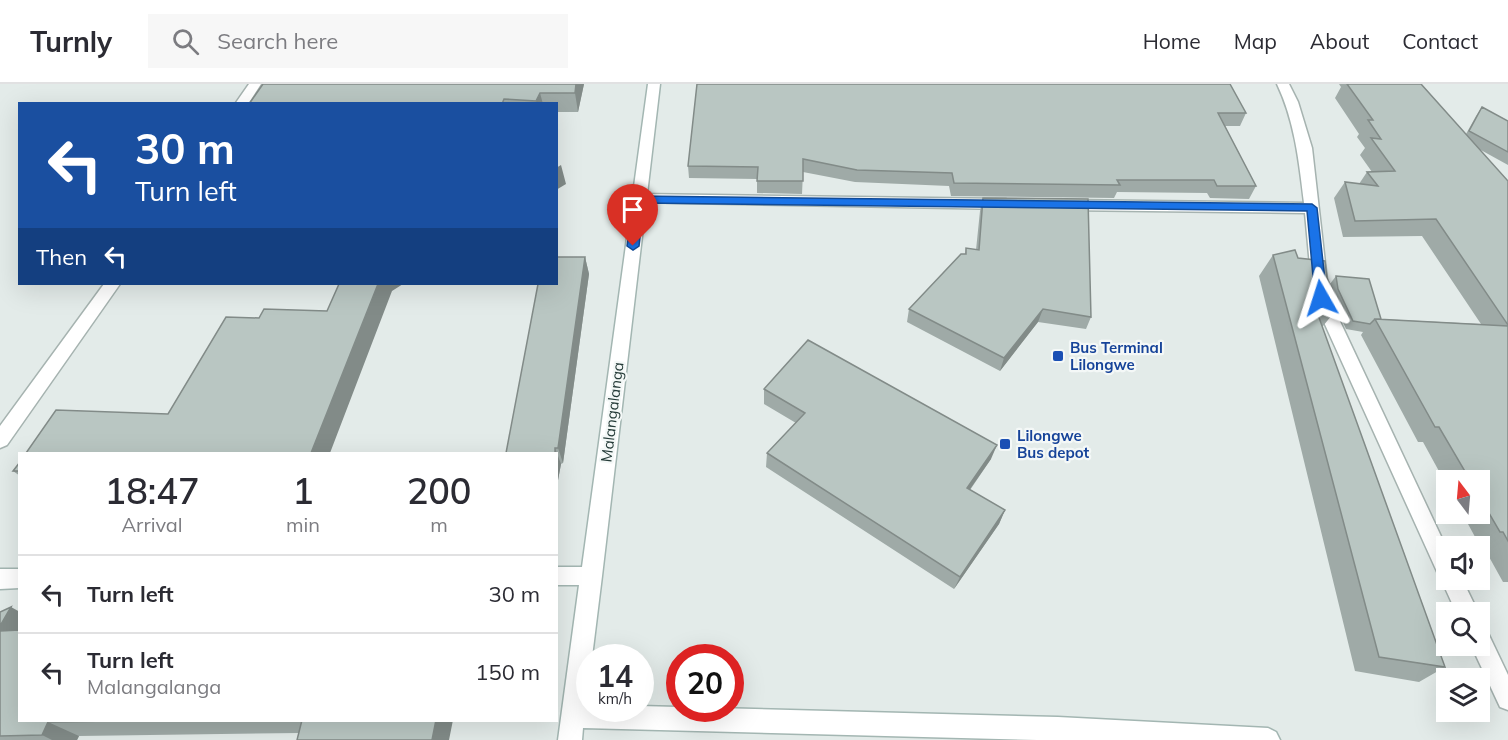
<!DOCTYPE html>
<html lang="en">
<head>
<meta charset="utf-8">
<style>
  body { margin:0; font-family:Mulish,sans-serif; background:#f7f7f7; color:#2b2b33; height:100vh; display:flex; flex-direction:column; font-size:22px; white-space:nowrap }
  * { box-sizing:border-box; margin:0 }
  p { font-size:20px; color:#7c7c81 }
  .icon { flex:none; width:33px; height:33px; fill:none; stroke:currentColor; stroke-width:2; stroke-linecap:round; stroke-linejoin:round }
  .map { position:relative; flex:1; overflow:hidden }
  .sheet { position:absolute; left:18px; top:368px; width:540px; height:270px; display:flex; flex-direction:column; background:#fff; border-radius:0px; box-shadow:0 6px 24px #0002 }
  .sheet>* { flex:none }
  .hud { position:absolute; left:18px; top:18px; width:540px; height:183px; border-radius:0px; box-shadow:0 6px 24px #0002; background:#1a4fa0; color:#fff; overflow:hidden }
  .needle { width:39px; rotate:344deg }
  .tools { position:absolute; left:1436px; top:386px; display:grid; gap:12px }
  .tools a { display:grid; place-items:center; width:54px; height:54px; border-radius:0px; background:#fff; box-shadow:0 6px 24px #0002; font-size:30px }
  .speed { position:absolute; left:576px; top:560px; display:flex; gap:12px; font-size:30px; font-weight:700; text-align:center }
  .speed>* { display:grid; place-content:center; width:78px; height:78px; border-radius:50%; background:#fff; box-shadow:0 6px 24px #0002; line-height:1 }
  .speed small { font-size:15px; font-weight:400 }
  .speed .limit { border:9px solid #d22; background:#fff; color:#111 }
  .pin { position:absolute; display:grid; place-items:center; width:51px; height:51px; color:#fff; margin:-62px -26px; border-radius:50% 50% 50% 0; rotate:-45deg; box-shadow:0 0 6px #0007 }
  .pin .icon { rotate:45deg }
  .me { position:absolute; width:66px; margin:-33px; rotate:354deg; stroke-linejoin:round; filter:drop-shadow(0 0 4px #0008) }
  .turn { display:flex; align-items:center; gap:21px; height:126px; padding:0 18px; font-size:27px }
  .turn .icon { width:78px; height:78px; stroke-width:2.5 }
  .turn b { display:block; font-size:42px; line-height:51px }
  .then { display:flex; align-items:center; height:57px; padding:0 18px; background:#0003; gap:12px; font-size:22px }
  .eta { display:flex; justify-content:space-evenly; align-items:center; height:102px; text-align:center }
  .eta b { font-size:36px; font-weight:600; line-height:42px }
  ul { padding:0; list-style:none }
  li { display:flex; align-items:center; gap:18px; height:78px; padding:0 18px; border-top:2px solid #e1e1e2 }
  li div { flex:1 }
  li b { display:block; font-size:22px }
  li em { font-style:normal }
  header { display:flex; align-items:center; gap:36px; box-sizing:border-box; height:84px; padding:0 30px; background:#fff; border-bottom:2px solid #e1e1e2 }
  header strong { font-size:28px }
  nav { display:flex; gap:33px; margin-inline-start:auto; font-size:21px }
  .search { width:420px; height:54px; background:#f7f7f7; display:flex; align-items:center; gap:15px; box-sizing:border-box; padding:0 21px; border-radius:0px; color:#7c7c81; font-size:22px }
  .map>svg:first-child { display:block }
</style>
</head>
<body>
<header>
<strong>Turnly</strong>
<div class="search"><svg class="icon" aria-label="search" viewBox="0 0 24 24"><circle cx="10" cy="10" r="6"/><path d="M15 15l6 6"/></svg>Search here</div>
<nav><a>Home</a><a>Map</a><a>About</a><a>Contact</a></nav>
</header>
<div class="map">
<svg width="1508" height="656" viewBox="0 0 1508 656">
  <rect width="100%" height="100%" fill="#e3ebe9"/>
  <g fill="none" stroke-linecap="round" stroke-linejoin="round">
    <g stroke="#a6b3b0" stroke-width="3">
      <path id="lane" d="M249 0H261L248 20H235Z
        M1277 0H1289L1298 18 1312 64 1329 214 1446 463V495H1462L1478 528H1456L1441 495 1442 493 1439 492 1313 214 1305 129 1064 126 1057 121 1064 116 1304 119C1299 78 1295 38 1277 0Z
        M639 110 1006 115 1013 120 1006 125 634 118 632 115Z
        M104 200H120L7 361 0 364V342Z
        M1479 544 1487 547 1508 591V626L1500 623 1471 561H1479Z"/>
    </g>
    <g stroke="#a3b6b2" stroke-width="3">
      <path id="secondary" d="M648 0H660L602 492 592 573H590L586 621H590V624L640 622 1058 633 1268 644 1276 648 1280 656H1037L583 644 582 656H558L579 501H556V483H582Z
        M0 485H20V504L0 505Z"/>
    </g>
    <use href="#lane" fill="#fff" fill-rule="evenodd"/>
    <use href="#secondary" fill="#fff" fill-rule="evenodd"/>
  </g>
  <path fill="#9faaa7" d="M263 0H584L578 28H556V20H249Z
    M697 0 1246 29 1240 42H1225L1256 102 1249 115 1210 114 1207 109 1117 108 1114 114 951 112 949 102 855 98 803 88 802 110 757 109V95L689 94 688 82Z
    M1339 0H1421L1466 50 1476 32 1482 23 1508 37V81L1479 65 1508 97V498H1503L1483 462H1480L1462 429H1479V396H1446V400L1423 358H1418L1361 251 1363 248 1346 245 1337 225 1323 242H1322L1445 583 1419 598 1355 587 1259 192 1273 171 1298 174 1327 194 1330 200 1336 192 1381 235 1481 240 1422 152 1343 153 1334 114 1345 98 1359 100 1367 88H1372L1360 71 1365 64 1357 53 1359 50 1335 14 1341 3Z
    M983 114 1091 233 1086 245 1038 238 1000 287 907 238 909 225 965 170 966 164 976 166 980 127Z
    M585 173 589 190 563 379 561 380 556 407V369H506Z
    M764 305 991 375 970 406 1005 426 999 440 954 505 766 383 767 369 796 339 764 320Z
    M20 378V392L13 387Z
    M0 528 20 636H453L299 649 79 652 77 656H0Z"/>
  <path fill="#828b88" d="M576 0H584L578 28 575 9Z
    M540 9 543 20H537L536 17Z
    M561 81 566 100 556 106V84Z
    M585 173 589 190 563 379 558 364Z
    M378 200H403L392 207 330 369H311Z
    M1043 225 1038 238 1000 287 1004 274Z
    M997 361 991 375 961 418 967 404Z
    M555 364 561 380 556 407V369H555Z
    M1005 426 999 440 954 505 960 493Z
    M11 523 20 528V559L0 548V542Z
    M436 636H453L449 656H432Z
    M48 638 79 652 77 656H52L42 651Z"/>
  <path fill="#b9c6c2" stroke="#828b88" stroke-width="1.5" d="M263 0H576L575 9H540L536 17 504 15 502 20H249Z
    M697 0H1230L1246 29H1218L1256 102H1217L1214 96H1117L1120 101 954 99 952 89 857 86 803 75V97H757L758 83 688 82Z
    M1347 0H1421L1508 97V241L1436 135 1355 137 1345 98 1378 102 1367 88 1395 87 1371 54 1381 55 1368 36H1373Z
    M1482 23 1508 37V68L1469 47Z
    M983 114 1088 115 1091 233 1043 225 1004 274 909 225 961 170H966V164L979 166Z
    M1295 166 1298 174 1325 177 1327 194 1340 221 1313 217 1445 583 1379 573 1273 171Z
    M556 173H585L558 364H555V369H506L538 200H556Z
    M1336 192 1369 195 1381 235H1375L1370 240 1353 237 1338 205Z
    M339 200H378L311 369H26L56 326 168 330 226 233 259 234 264 225 327 227Z
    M1375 235 1508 242V457L1503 448H1500L1479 412V396H1470L1439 343H1435Z
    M808 256 997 361 967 404 1005 426 960 493 767 369 805 329 764 305Z
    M20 378V387H13Z
    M11 523 0 542V528Z
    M20 546V636H178L48 638 42 651 0 652V547Z
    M302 636H436L432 656H297Z"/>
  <path fill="#1a73e8" stroke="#114b97" stroke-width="1.5" d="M639 112 1312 120 1317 124 1327 214 1321 218 1315 214 1307 127 644 119 639 162 633 166 627 162 634 115Z"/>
  <g fill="#1a4fb4" stroke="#f4f8f7" stroke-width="2">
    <rect x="1052" y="266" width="12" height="12" rx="3"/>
    <rect x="999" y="354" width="12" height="12" rx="3"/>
  </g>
  <g text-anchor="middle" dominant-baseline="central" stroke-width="4.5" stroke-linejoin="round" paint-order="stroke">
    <g font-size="15" font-weight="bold" fill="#164399" stroke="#f4f8f7" text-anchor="start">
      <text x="1070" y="263">Bus Terminal<tspan x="1070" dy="17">Lilongwe</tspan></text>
      <text x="1017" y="351">Lilongwe<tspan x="1017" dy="17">Bus depot</tspan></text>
    </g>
    <g font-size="15" fill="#253b38" stroke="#f4f8f7">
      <text transform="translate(612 328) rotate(-83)">Malangalanga</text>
    </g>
  </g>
</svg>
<div class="tools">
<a><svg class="needle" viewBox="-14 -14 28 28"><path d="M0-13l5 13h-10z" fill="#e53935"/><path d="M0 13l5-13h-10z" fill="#7c7c81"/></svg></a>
<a><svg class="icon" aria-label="sound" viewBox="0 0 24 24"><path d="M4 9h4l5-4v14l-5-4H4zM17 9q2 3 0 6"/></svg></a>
<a><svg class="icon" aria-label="search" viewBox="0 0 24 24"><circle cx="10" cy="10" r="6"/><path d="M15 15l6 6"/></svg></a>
<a><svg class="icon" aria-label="layers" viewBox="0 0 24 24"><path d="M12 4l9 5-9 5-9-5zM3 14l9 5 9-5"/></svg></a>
</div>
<div class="speed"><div>14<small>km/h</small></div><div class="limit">20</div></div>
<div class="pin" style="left:633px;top:162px;background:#d93025"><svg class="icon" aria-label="arrive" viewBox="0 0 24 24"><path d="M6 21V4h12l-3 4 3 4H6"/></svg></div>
<svg class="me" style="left:1321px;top:214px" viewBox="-20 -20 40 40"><path d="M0-17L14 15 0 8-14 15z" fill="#1a73e8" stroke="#fff" stroke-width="4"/></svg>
<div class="hud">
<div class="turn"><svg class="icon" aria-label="left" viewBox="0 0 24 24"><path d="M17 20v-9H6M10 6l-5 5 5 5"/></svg><div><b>30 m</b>Turn left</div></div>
<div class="then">Then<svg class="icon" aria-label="left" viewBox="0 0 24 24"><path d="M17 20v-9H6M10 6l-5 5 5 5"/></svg></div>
</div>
<section class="sheet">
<div class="eta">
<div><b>18:47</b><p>Arrival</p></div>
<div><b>1</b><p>min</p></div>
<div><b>200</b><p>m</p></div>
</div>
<ul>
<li><svg class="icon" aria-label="left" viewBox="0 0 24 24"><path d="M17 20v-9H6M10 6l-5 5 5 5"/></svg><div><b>Turn left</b></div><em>30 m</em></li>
<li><svg class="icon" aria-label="left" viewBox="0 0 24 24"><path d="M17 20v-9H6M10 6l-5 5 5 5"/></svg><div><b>Turn left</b><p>Malangalanga</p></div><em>150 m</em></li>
</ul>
</section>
</div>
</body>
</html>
